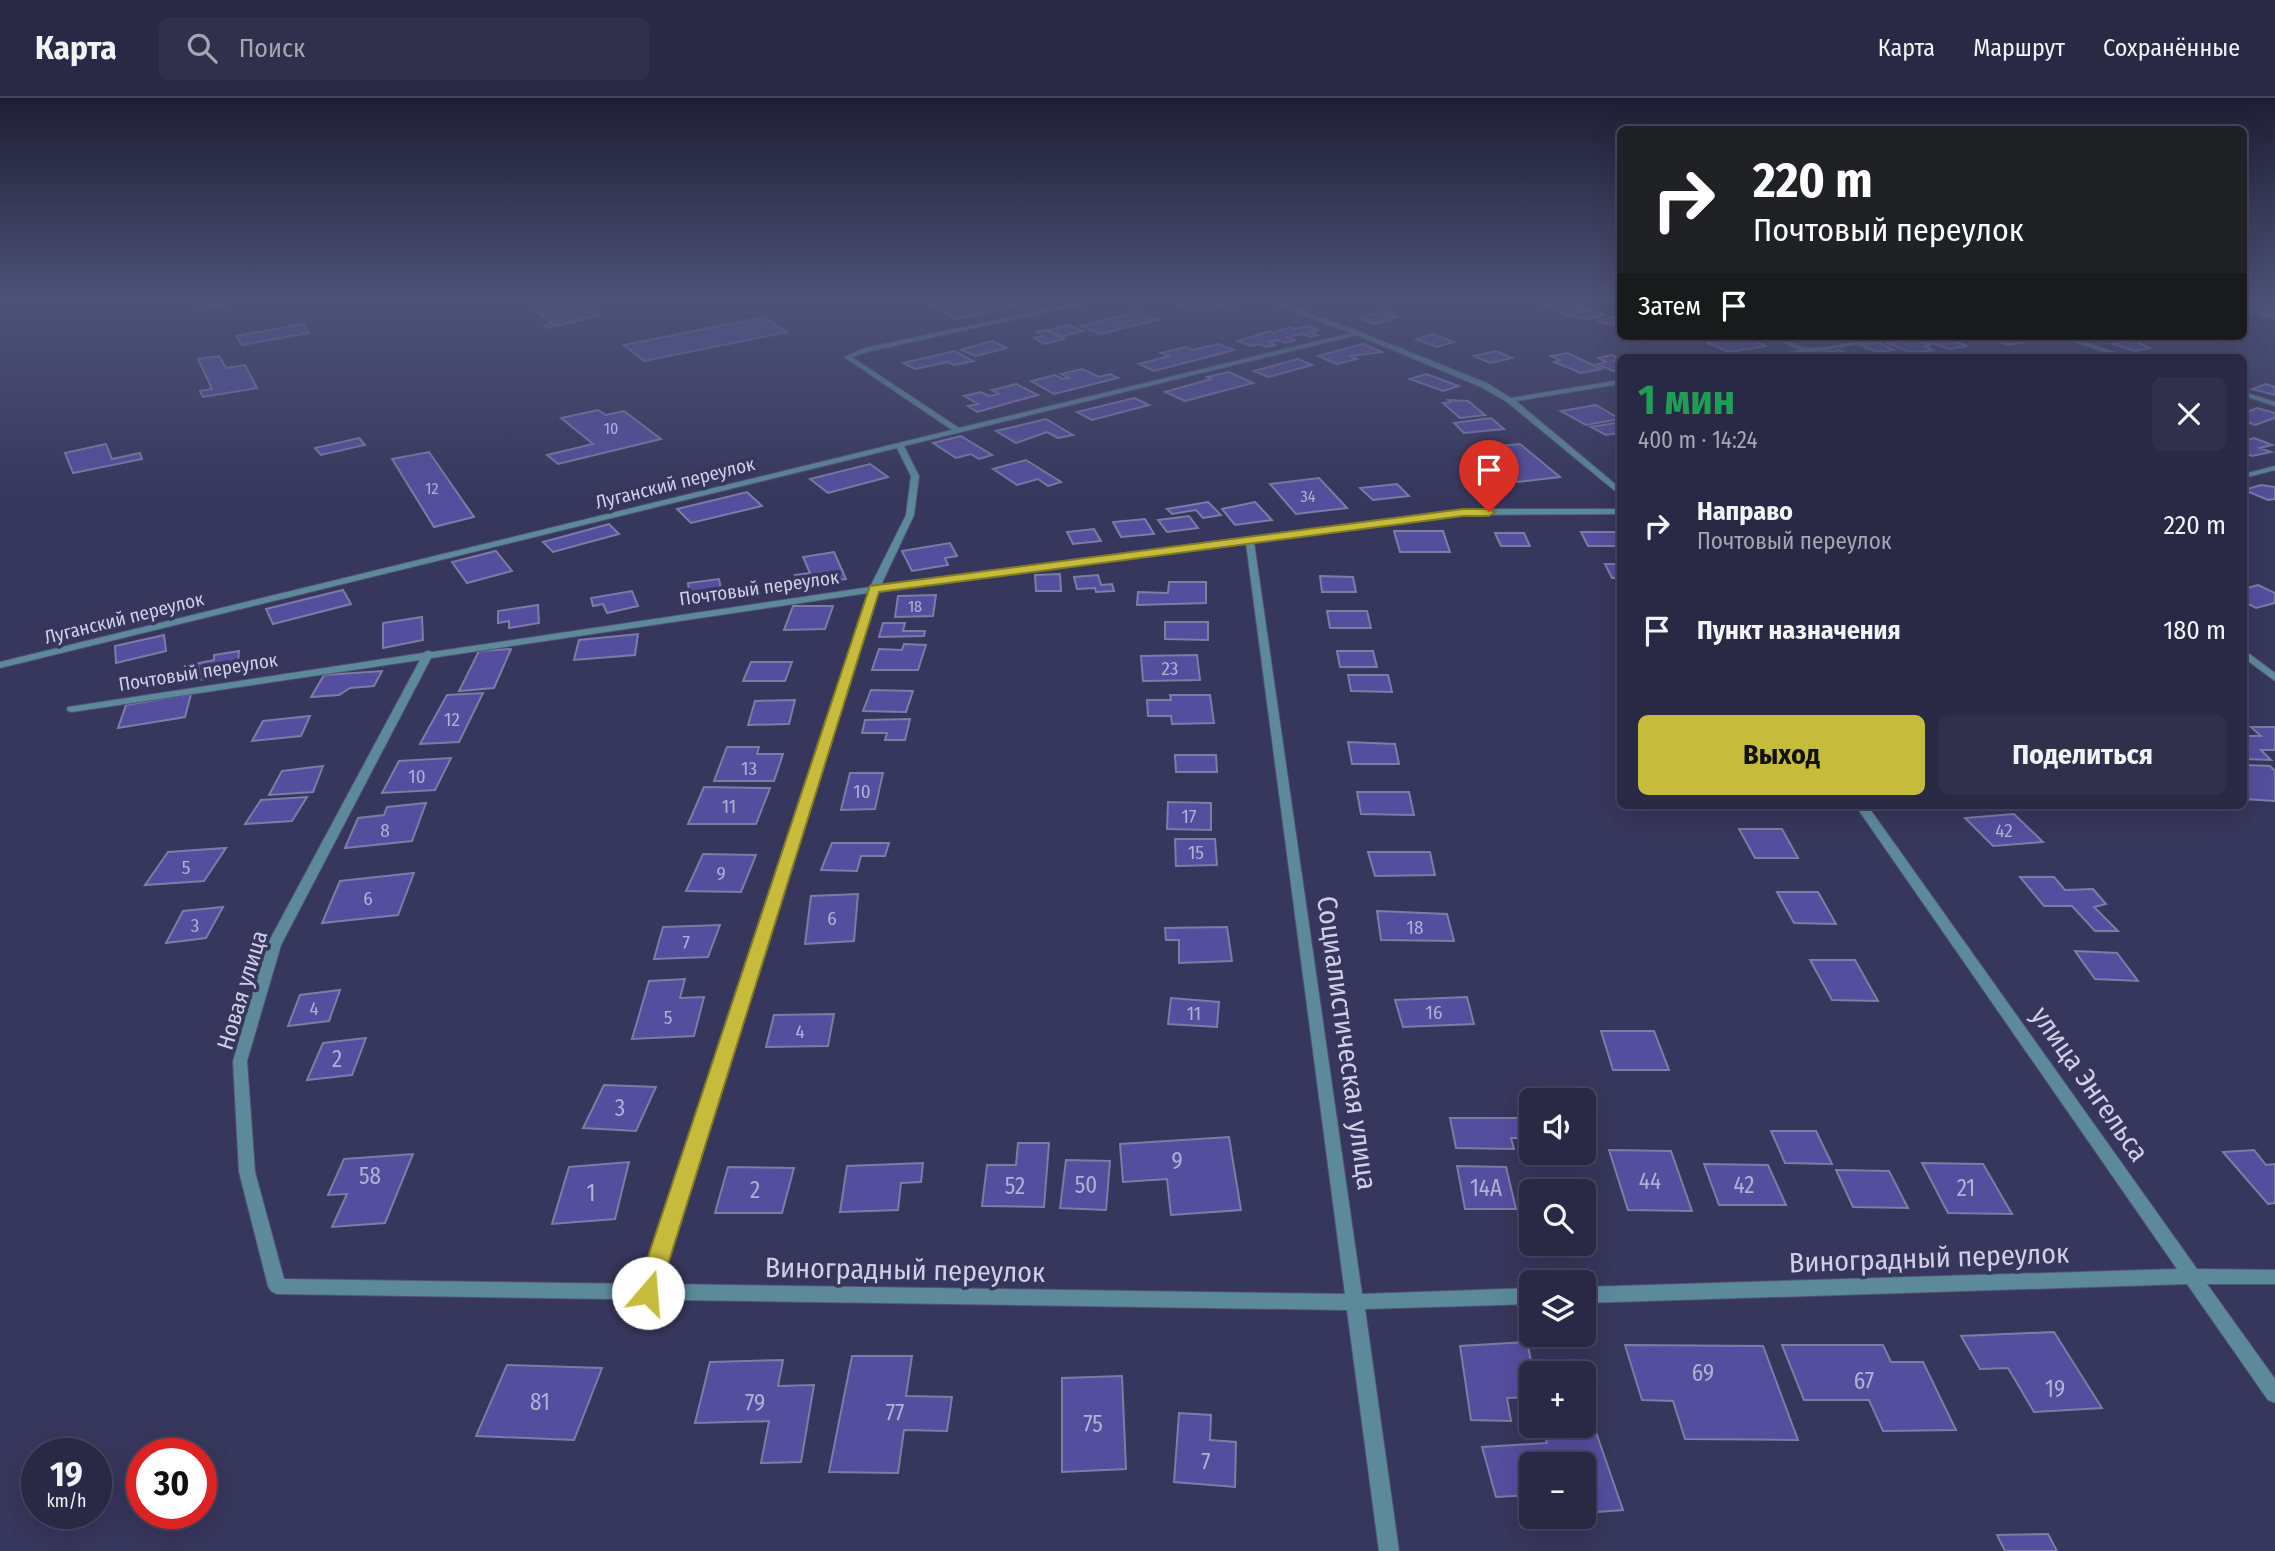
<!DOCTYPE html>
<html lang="ru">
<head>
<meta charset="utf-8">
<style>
  body { margin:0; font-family:"Fira Sans Condensed",sans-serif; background:#31304c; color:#f1f3f6; height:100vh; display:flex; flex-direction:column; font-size:26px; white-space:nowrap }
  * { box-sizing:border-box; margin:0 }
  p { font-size:23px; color:#a5a6b3 }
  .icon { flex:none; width:38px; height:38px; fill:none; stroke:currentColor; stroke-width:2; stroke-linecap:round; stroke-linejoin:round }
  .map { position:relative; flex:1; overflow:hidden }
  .panel { position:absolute; left:1617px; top:256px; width:630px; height:455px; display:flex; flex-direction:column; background:#292845; border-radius:10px; box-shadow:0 7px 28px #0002,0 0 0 2px #45445e }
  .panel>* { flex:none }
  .guide { position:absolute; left:1617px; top:28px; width:630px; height:214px; border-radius:10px; box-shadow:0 7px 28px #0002,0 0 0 2px #45445e; background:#202124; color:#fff; overflow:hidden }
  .tools { position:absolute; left:1519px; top:990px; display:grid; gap:14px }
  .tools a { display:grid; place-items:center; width:77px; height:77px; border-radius:10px; background:#292845; box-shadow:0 7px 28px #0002,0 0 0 2px #45445e; font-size:35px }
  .speed { position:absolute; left:21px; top:1340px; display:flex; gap:14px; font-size:35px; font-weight:700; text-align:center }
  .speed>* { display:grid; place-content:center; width:91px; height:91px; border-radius:50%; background:#292845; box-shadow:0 7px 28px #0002,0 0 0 2px #45445e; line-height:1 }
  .speed small { font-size:18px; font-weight:400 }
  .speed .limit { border:10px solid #d22; background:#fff; color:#111 }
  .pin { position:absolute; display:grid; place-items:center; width:60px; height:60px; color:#fff; margin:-72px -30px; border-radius:50% 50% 50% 0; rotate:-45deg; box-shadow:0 0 7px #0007 }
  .pin .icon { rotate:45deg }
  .me { position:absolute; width:77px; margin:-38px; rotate:18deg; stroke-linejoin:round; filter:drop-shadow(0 0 5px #0008) }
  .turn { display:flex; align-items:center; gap:24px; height:147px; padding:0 21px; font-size:32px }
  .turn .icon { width:91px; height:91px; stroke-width:2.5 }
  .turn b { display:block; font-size:49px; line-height:60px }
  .then { display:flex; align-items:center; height:66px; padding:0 21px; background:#0003; gap:14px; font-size:26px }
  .round { display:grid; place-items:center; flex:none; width:74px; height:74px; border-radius:10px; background:#31304c }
  .summary { display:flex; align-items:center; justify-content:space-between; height:119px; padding:0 21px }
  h1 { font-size:42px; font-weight:700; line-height:52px; color:#1e9e55 }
  .cta { display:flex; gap:14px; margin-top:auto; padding:14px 21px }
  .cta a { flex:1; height:80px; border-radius:10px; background:#c7bb3b; color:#111; font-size:28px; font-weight:700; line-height:80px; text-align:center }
  .cta a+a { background:#31304c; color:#f1f3f6 }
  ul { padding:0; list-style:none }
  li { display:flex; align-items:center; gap:21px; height:105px; padding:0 21px }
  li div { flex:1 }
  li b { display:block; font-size:26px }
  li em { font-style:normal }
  header { display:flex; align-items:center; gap:42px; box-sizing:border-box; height:98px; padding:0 35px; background:#292845; border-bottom:2px solid #45445e }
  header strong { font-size:33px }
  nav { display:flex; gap:38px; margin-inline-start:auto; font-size:24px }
  .search { width:490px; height:63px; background:#31304c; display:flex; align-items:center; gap:18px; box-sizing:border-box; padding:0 24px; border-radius:10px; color:#a5a6b3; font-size:26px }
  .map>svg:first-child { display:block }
</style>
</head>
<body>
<header>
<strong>Карта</strong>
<div class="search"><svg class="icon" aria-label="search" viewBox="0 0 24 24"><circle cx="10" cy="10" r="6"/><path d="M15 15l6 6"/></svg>Поиск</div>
<nav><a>Карта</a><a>Маршрут</a><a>Сохранённые</a></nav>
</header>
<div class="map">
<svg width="2275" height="1453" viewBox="0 0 2275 1453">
  <rect width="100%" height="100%" fill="#37365c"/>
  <path fill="#544e9e" stroke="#7c7ca7" stroke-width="2" d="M196 202H252L201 210Z
    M523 202H579L600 217 548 230 544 227 552 225Z
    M961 202 973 206 989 202H1041L955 221 931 208Z
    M1200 202H1220L1231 206 1197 214 1178 207Z
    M1564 202 1585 210 1562 215 1542 207Z
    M2268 203 2275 205V215L2250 208Z
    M1589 211 1605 217 1585 221 1564 217Z
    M1137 214 1157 222 1100 236 1081 228Z
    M1383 214 1398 219 1374 226 1359 220Z
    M1618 217 1620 218V224L1610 227 1598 223Z
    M764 219 787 234 644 263 624 247Z
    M303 226 309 235 242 247 236 238Z
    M1068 227 1083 233 1063 238 1048 232Z
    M1307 228 1318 232 1310 234 1318 237 1310 239 1302 236 1288 239 1295 242 1285 245 1279 242 1269 244 1275 247 1266 249 1259 246 1251 248 1238 243 1270 233 1273 235 1290 229 1295 231Z
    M1046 232 1064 241 1044 246 1034 240 1043 238 1036 234Z
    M1433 236 1453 244 1437 249 1416 241Z
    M1732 238H1742L1766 248 1729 254 1708 245 1716 244 1711 242Z
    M1984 238H2026L2036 242 2008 247Z
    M1942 239 1967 248 1949 251 1924 242Z
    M1915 241 1931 247 1924 248 1933 252 1912 255 1887 245Z
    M2133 242 2150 250 2135 253 2113 246Z
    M992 243 1007 250 976 258 961 252Z
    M1877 244 1894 252 1877 254 1860 247Z
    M1218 246 1234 252 1154 273 1139 266 1169 258 1161 255 1186 249 1193 252Z
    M1363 246 1382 254 1351 258 1357 261 1337 266 1318 258Z
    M1839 252 1857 259H1820L1813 256Z
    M954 253 973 263 954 267 948 264 915 271 903 265Z
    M1496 253 1512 260 1490 265 1474 258Z
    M1567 255 1602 271 1581 275 1554 264 1560 262 1551 258Z
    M1612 257 1620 261 1614 263 1620 266V272L1613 273 1597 266 1606 264 1598 260Z
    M219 258 226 270 245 267 257 290 203 299 200 293 212 291 198 261Z
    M1298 261 1312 267 1268 279 1254 273Z
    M1082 271 1099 279 1110 276 1118 280 1054 296 1031 283 1055 277 1063 281 1069 280 1061 276Z
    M1229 274 1253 285 1185 303 1165 294 1211 281 1207 279Z
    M1426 276 1459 288 1443 293 1410 281Z
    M1016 286 1038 297 977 314 968 308 978 306 964 298 981 294 989 298 999 296 992 292Z
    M2266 286 2275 289V297L2252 291Z
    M1134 300 1149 307 1092 322 1077 314Z
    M1448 302 1468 303 1485 317 1460 320 1443 305 1450 304Z
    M1596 307 1620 321 1586 327 1561 313Z
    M2257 310 2275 315V320L2255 327 2244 323V315Z
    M598 312 606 317 624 313 661 341 558 366 547 357 593 346 561 320Z
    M1491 320 1504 331 1464 335 1454 325Z
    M1046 321 1073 337 1058 340 1047 334 1016 345 996 333Z
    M1615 325 1620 328V335L1606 337 1591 329Z
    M961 338 992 357 979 361 971 356 956 360 933 345Z
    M359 340 365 347 321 357 315 350Z
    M2254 340 2272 347 2260 350 2271 354 2252 358 2244 355V343Z
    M106 346 112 361 140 355 142 361 73 375 65 355Z
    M1520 346 1560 379 1518 384 1479 350Z
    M429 354 474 419 434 429 392 361Z
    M1026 362 1061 384 1048 388 1038 381 1017 387 993 371Z
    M870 366 888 379 828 395 810 381Z
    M1319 380 1347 410 1296 416 1270 386Z
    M1397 386 1409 398 1373 402 1360 390Z
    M2261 387 2275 389V401L2268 402 2244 392Z
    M747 394 762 408 691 425 677 411Z
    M1208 404 1221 417 1203 420 1196 412 1172 416 1167 411Z
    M1255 404 1272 422 1235 427 1222 411Z
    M1189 418 1198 430 1167 434 1158 422Z
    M1145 421 1154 436 1121 439 1113 424Z
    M609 426 619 436 553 454 543 444Z
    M1094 431 1101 443 1073 446 1067 434Z
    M1394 433H1443L1450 454H1400Z
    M1581 434H1615L1620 448H1588Z
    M1495 435H1524L1530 448H1501Z
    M950 445 957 458 945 460 948 467 912 473 902 453Z
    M496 453 512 473 467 485 452 464Z
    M834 454 846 481 800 489 795 477 810 475 803 459Z
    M1605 466H1620V480H1612Z
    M1060 476 1061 493H1036L1035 477Z
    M1098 477 1101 487 1112 486 1114 493 1096 494 1095 490 1077 491 1074 479Z
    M1320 478 1353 479 1356 494H1322Z
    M719 481 722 496 690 501 688 485Z
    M1169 484H1206V505L1137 507 1138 494 1168 495Z
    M2258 487 2275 495V505L2256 510 2244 504V491Z
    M343 492 351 506 273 526 266 511Z
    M632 493 638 508 607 515 603 506 593 508 591 500Z
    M936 497 933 518 895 519 898 498Z
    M538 507 539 525 509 530V523L498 525V513Z
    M793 508H833L825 531 784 532Z
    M1327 513H1367L1371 530H1330Z
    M422 519 423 542 383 550V525Z
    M1165 524H1208V542L1165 541Z
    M883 525H905L903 533H925L924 538 879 539Z
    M638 536 635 557 574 562 579 542Z
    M164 537 166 553 116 565 115 548Z
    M904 546 926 547 918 572H872L879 551 902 552Z
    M511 551 494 590 459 593 479 553Z
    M239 553 237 575 183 585 185 568 214 562V557Z
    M1337 553H1373L1377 569H1340Z
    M1197 557 1200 582 1143 583 1141 558Z
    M751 564H792L785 583H743Z
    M382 573 374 588 350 590 339 597 311 599 324 577Z
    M1348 577H1388L1392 594 1351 593Z
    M871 592 913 593 906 614 863 613Z
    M483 595 459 644 420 646 447 597Z
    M191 596 185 619 118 630 126 607Z
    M1170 597H1210L1214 625 1172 626 1171 618H1148L1147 602H1171Z
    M795 602 789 626 748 627 755 603Z
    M310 618 301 638 252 643 263 623Z
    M910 621 905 642H885L887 635H862L865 622Z
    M2251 629H2275V652H2261L2271 662 2244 661V638H2261Z
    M1348 644 1395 646 1399 666H1352Z
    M727 649H759L757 656H783L774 683H714Z
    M1175 657H1216L1217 674H1176Z
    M451 660 435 692 382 695 399 663Z
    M2244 667 2270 668 2275 673V703L2244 701Z
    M323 668 313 694 269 697 282 673Z
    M850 675H883L875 711 841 712Z
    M704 689 770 690 756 726H688Z
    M1357 694H1409L1414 717 1361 716Z
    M307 699 292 723 245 726 261 702Z
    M1168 704 1211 705V732L1167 731Z
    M426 705 412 743 345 750 358 720 384 717 387 709Z
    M2014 716 2043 744 1993 748 1965 720Z
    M1739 731H1782L1798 760H1755Z
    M1175 741H1215L1217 767 1176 768Z
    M832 745H889L885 758H861L857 773 821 772Z
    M226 750 204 783 145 787 168 754Z
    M1368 754H1430L1435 777 1375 778Z
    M703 756 756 757 741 794 686 793Z
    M414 775 398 817 322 825 340 783Z
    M2020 779H2054L2065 792 2093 791 2106 806 2094 809 2118 833H2095L2072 808H2044Z
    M1777 794H1818L1836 826 1794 825Z
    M858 796 854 843 805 846 811 798Z
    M223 809 206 840 166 845 183 813Z
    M1377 813 1447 816 1454 843 1381 842Z
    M720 827 708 859 654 861 663 829Z
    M1227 829 1232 863 1179 865V842H1166L1165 830Z
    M2075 853 2117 855 2138 883 2095 881Z
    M1810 862H1855L1878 903 1832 902Z
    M685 881 680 900 704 899 694 938 632 941 649 883Z
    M340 892 329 923 288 928 300 897Z
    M1467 899 1474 926 1403 929 1395 902Z
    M1171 900 1219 904 1217 929 1168 926Z
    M834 916 828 948 766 949 774 917Z
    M1601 933H1654L1669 972H1613Z
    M366 940 352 977 307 982 323 945Z
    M604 987 656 989 636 1033 583 1030Z
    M1450 1020H1531V1040H1511L1514 1051 1456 1050Z
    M1771 1033H1816L1832 1066 1785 1065Z
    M1229 1039 1241 1112 1171 1117 1167 1081 1123 1084 1120 1046Z
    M1018 1045H1049L1044 1109 982 1108 987 1067H1016Z
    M1609 1052 1671 1053 1692 1113 1628 1112Z
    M2254 1052 2266 1067 2275 1066V1105L2268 1106 2223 1054Z
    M413 1056 385 1125 332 1129 347 1096 328 1097 344 1061Z
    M1066 1062 1110 1063 1106 1112 1060 1110Z
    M629 1064 615 1121 552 1126 569 1069Z
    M923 1065 921 1084 901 1085 898 1112 840 1114 847 1068Z
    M1922 1065 1983 1066 2012 1116 1948 1115Z
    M1704 1066 1768 1067 1786 1107H1719Z
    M1457 1068 1506 1069 1516 1111H1465Z
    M728 1069 794 1070 782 1115H715Z
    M1836 1072 1889 1073 1908 1110 1853 1109Z
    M2054 1234 2102 1310 2034 1314 2008 1270 1980 1271 1961 1238Z
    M1527 1244 1534 1276H1531V1299L1507 1300 1511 1323 1471 1322 1460 1248Z
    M1625 1247 1763 1248 1798 1342 1685 1341 1673 1303 1642 1302Z
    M1782 1247H1883L1891 1264H1923L1956 1332 1883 1333 1869 1302H1804Z
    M852 1258H912L906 1298 952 1299 947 1333 904 1332 898 1375 829 1374Z
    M783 1262 778 1288 814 1287 801 1364 761 1365 769 1323 695 1325 710 1264Z
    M507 1267 602 1270 574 1342 476 1338Z
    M1122 1278 1126 1371 1062 1374V1280Z
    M1584 1314H1589L1623 1412 1584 1415V1367H1531V1397L1496 1399 1482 1349 1547 1345 1542 1328H1584Z
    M1179 1315 1211 1317 1210 1342 1236 1344 1235 1389 1174 1384Z
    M2048 1436 2057 1453H2005L1997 1437Z"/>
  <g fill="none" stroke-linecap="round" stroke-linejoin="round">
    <g stroke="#525275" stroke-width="2">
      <path id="minor" d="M1090 202H1102L867 254 852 259 959 330 1351 235 1263 202H1272L1360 234 1487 285 1511 300 1620 282V286L1516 303 1620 390V397L1507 304 1481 289 1357 237 904 348 919 378 914 417 881 487 1463 411H1620V416L1463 417 1254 444 1362 1196 1531 1190V1206L1365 1211 1399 1453H1379L1347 1212 277 1196 271 1193 268 1188 239 1074 233 963 267 847 420 562 72 614 68 613 67 611 68 609 423 555 428 553 432 554 870 489 906 417 911 378 897 350 0 570V564L952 332 844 259 865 250ZM1246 445 1345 1196 660 1186 878 493ZM868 495 642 1186 284 1181 255 1074 247 963 281 847 431 560Z
        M2244 209 2275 217V221L2244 213Z
        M1770 238C1785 238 1797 251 1811 250 1843 249 1873 238 1904 238L1784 259H1768L1800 252Z
        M2057 238H2067L2129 259H2119Z
        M2244 294 2275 304V308L2244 298Z
        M2275 368V372L2244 380V376Z
        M2244 552 2275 575V583L2244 560Z
        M1855 707H1867L2197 1171 2275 1172V1186H2207L2275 1281V1305L2268 1302 2187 1186 1584 1205V1189L2177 1171Z"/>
    </g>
    <use href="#minor" fill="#5c8a9b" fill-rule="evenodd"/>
  </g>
  <linearGradient id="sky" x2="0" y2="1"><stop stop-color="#1e1e33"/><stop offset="0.5" stop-color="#4d5278"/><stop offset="1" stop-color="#4d5278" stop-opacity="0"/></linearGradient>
  <rect width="2275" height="405" fill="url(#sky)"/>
  <path fill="#c7bb3b" stroke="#817a26" stroke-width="2" d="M1463 411H1489L1495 414 1489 418H1463L879 494 659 1195 656 1202 648 1205 640 1202 636 1195 870 488Z"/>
  <g text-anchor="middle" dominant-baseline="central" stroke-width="7" stroke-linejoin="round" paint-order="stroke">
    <g font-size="16" fill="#b0b0d5">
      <text x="611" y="330">10</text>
      <text x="432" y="390">12</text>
      <text x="1308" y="398">34</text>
      <text x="915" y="508">18</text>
    </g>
    <g font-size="19" fill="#cfd0e7" stroke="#37365c">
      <text transform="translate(675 385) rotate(-14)">Луганский переулок</text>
      <text transform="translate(759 490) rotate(-8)">Почтовый переулок</text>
      <text transform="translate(124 520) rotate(-14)">Луганский переулок</text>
      <text transform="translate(198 574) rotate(-9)">Почтовый переулок</text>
    </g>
    <g font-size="19" fill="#b0b0d5">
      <text x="1170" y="570">23</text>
      <text x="452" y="621">12</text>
      <text x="749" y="670">13</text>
      <text x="417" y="678">10</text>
      <text x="862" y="693">10</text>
      <text x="729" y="708">11</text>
      <text x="1189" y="718">17</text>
      <text x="385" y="732">8</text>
      <text x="2004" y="732">42</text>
      <text x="1196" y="754">15</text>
      <text x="186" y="769">5</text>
      <text x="721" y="775">9</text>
      <text x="368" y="800">6</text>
      <text x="832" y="820">6</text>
      <text x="195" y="827">3</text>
      <text x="1415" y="829">18</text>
      <text x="686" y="844">7</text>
      <text x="314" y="910">4</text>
      <text x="1434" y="914">16</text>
      <text x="1194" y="915">11</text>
      <text x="668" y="919">5</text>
      <text x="800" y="933">4</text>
    </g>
    <g font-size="23" fill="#cfd0e7" stroke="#37365c">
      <text transform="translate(242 892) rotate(-73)">Новая улица</text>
    </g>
    <g font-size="23" fill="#b0b0d5">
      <text x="337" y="961">2</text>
      <text x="620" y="1010">3</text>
      <text x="1177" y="1063">9</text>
      <text x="370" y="1078">58</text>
      <text x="1650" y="1083">44</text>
      <text x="1086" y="1087">50</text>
      <text x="1744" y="1087">42</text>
      <text x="1015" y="1088">52</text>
      <text x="1486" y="1090">14А</text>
      <text x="1966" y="1090">21</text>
      <text x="755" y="1092">2</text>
      <text x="591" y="1095">1</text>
      <text x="1703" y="1275">69</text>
      <text x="1864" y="1283">67</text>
      <text x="2055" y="1291">19</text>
      <text x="540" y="1304">81</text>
      <text x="755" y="1305">79</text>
      <text x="895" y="1315">77</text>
      <text x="1093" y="1326">75</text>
      <text x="1206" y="1364">7</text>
    </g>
    <g font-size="28" fill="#cfd0e7" stroke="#37365c">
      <text transform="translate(1347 945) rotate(82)">Социалистическая улица</text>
      <text transform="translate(2090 986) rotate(55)">улица Энгельса</text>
      <text transform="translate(1929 1160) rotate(-2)">Виноградный переулок</text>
      <text transform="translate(905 1172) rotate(1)">Виноградный переулок</text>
    </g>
  </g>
</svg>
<div class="tools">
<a><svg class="icon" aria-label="sound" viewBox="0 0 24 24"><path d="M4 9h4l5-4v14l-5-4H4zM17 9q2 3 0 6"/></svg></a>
<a><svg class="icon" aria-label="search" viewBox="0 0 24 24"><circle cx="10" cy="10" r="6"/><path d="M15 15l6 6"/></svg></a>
<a><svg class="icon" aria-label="layers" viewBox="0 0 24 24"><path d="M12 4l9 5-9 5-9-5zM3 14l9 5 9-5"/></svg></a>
<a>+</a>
<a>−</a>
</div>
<div class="speed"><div>19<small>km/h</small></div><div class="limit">30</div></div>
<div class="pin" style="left:1489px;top:414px;background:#d93025"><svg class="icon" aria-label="arrive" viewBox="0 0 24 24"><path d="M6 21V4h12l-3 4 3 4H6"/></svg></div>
<svg class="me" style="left:648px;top:1195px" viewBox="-20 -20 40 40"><circle r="19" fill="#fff"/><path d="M0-13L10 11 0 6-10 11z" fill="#c7bb3b"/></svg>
<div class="guide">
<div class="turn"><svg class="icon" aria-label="right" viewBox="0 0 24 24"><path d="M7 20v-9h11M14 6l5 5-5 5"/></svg><div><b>220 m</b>Почтовый переулок</div></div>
<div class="then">Затем<svg class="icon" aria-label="arrive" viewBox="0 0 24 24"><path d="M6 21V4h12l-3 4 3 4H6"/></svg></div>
</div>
<section class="panel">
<div class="summary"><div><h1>1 мин</h1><p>400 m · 14:24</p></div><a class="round"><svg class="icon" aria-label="close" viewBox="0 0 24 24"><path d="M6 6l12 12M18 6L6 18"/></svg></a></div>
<ul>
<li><svg class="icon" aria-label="right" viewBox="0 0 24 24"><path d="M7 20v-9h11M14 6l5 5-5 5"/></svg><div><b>Направо</b><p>Почтовый переулок</p></div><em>220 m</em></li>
<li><svg class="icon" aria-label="arrive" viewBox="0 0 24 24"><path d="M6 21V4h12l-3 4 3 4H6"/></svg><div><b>Пункт назначения</b></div><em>180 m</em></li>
</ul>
<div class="cta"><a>Выход</a><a>Поделиться</a></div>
</section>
</div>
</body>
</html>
